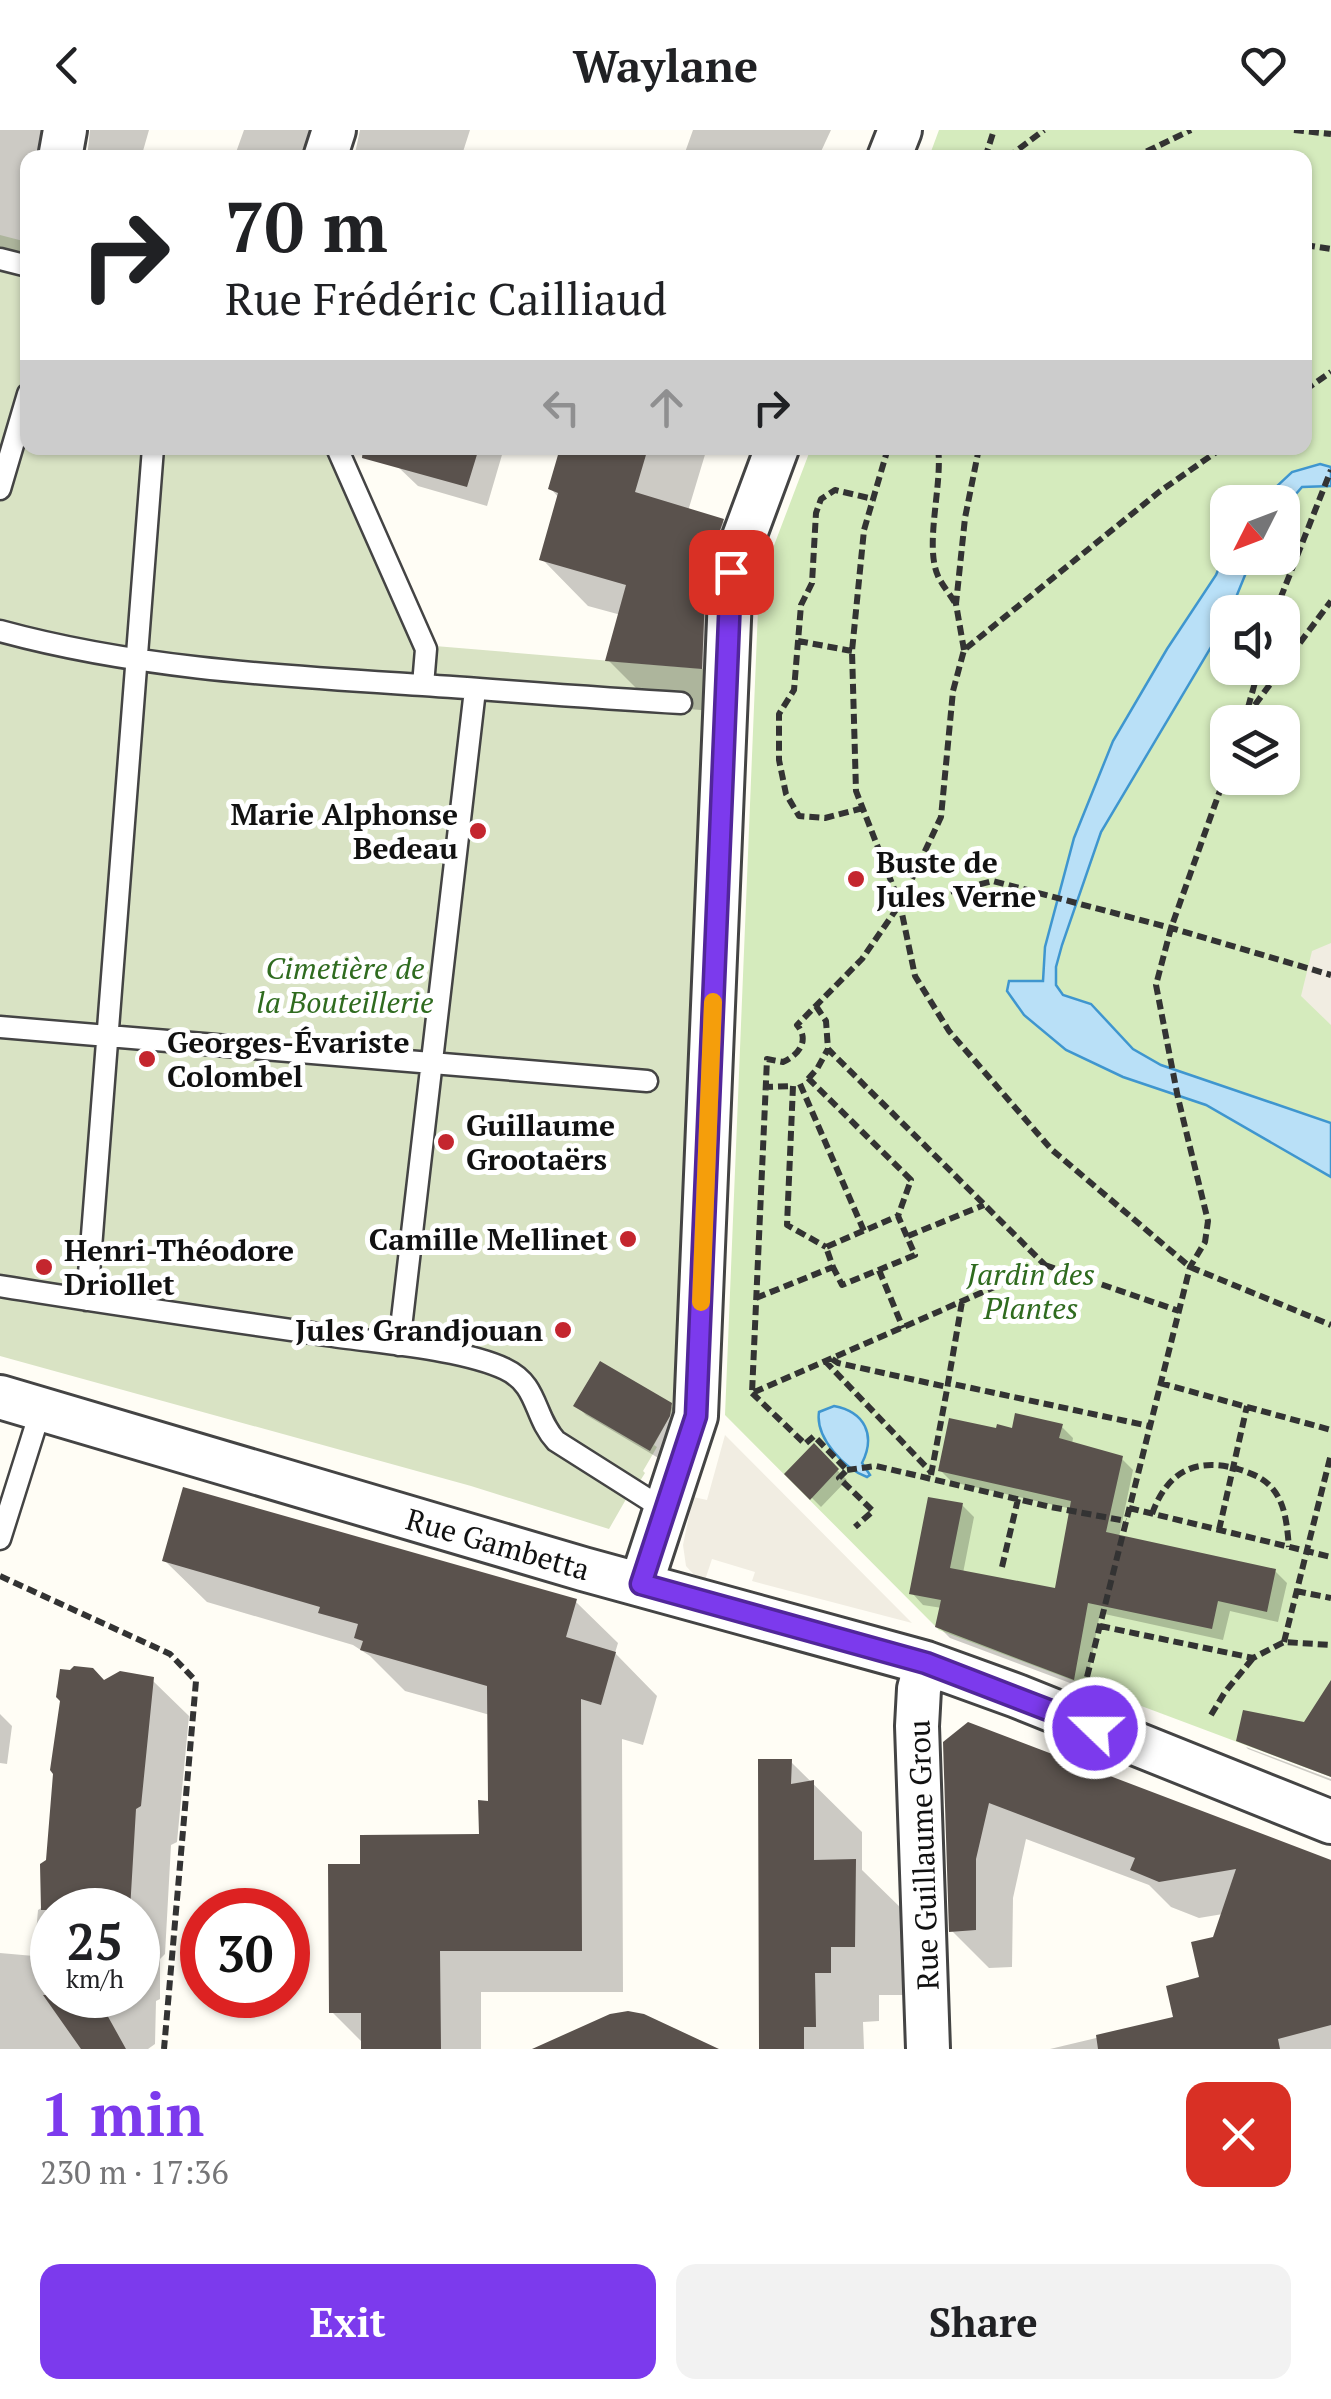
<!DOCTYPE html>
<html lang="en">
<head>
<meta charset="utf-8">
<style>
  body { margin:0; font-family:"PT Serif",serif; background:#f2f2f2; color:#202124; height:100vh; display:flex; flex-direction:column; font-size:38px; white-space:nowrap }
  * { box-sizing:border-box; margin:0 }
  p { font-size:32px; color:#757577 }
  .icon { flex:none; width:55px; height:55px; fill:none; stroke:currentColor; stroke-width:2; stroke-linecap:round; stroke-linejoin:round }
  .map { position:relative; height:1919px; overflow:hidden }
  .panel { display:flex; flex-direction:column; background:#fff; flex:1 }
  .panel>* { flex:none }
  .top-card { position:absolute; left:20px; top:20px; width:1292px; height:305px; border-radius:20px; box-shadow:0 2px 8px #0004; background:#fff; color:#202124; overflow:hidden }
  .needle { width:65px; rotate:228deg }
  .buttons { position:absolute; left:1210px; top:355px; display:grid; gap:20px }
  .buttons a { display:grid; place-items:center; width:90px; height:90px; border-radius:20px; background:#fff; box-shadow:0 2px 8px #0004; font-size:50px }
  .speed { position:absolute; left:30px; top:1758px; display:flex; gap:20px; font-size:50px; font-weight:700; text-align:center }
  .speed>* { display:grid; place-content:center; width:130px; height:130px; border-radius:50%; background:#fff; box-shadow:0 2px 8px #0004; line-height:1 }
  .speed small { font-size:25px; font-weight:400 }
  .speed .limit { border:15px solid #d22; background:#fff; color:#111 }
  .pin { position:absolute; display:grid; place-items:center; width:85px; height:85px; color:#fff; margin:-42px; border-radius:20px; box-shadow:0 5px 15px #0006 }
  .me { position:absolute; width:110px; margin:-55px; rotate:292deg; stroke-linejoin:round; filter:drop-shadow(0 0 8px #0008) }
  .turn { display:flex; align-items:center; gap:35px; height:210px; padding:0 40px; font-size:45px }
  .turn .icon { width:130px; height:130px; stroke-width:2.5 }
  .turn b { display:block; font-size:70px; line-height:85px }
  .lanes { display:flex; align-items:center; height:95px; padding:0 40px; background:#0003; justify-content:center; gap:50px; direction:ltr }
  .lanes .off { opacity:.35 }
  .round { display:grid; place-items:center; flex:none; width:105px; height:105px; border-radius:20px; background:#f2f2f2 }
  .overview { display:flex; align-items:center; justify-content:space-between; height:170px; padding:0 40px }
  h1 { font-size:60px; font-weight:800; line-height:75px; color:#7c3aed }
  .primary-button { display:flex; gap:20px; margin-top:auto; padding:20px 40px }
  .primary-button a { flex:1; height:115px; border-radius:20px; background:#7c3aed; color:#fff; font-size:40px; font-weight:800; line-height:115px; text-align:center }
  .primary-button a+a { background:#f2f2f2; color:#202124 }
  header { display:flex; justify-content:space-between; align-items:center; height:130px; padding:0 40px; background:#fff; font-size:45px; font-weight:800 }
  .map>svg:first-child { display:block }
</style>
</head>
<body>
<header><svg class="icon" aria-label="back" viewBox="0 0 24 24"><path d="M15 5l-7 7 7 7"/></svg>Waylane<svg class="icon" aria-label="heart" viewBox="0 0 24 24"><path d="M12 20l-8-8c-3-5 5-10 8-4 3-6 11-1 8 4z"/></svg></header>
<div class="map">
<svg width="1331" height="1919" viewBox="0 0 1331 1919">
  <rect width="100%" height="100%" fill="#fffdf5"/>
  <path fill="#d5ebbd" fill-rule="evenodd" d="M939 0H1331V1647L939 1500 725 1285 759 455 811 318H1305V28L929 27ZM1228 372H1282V428H1228ZM1228 482H1282V538H1228ZM1228 592H1282V648H1228Z"/>
  <path fill="#d9e3c4" d="M0 105 27 112 28 318H347L435 516 706 539 673 1280 654 1315 657 1317 643 1341 645 1343 640 1351 637 1350 609 1399 471 1356 0 1226Z"/>
  <path fill="#f1ede2" d="M1331 813V895L1301 866 1312 821Z
    M725 1305 912 1493 752 1451 755 1442 712 1429 705 1450 695 1446 686 1436 683 1415 693 1367 707 1370Z"/>
  <path fill="#b9e0f7" stroke="#3f96cf" stroke-width="2.5" d="M1320 334 1331 337V356L1302 357 1283 379 1282 372H1260L1292 342Z
    M1227 419 1228 428H1252L1226 492 1101 702 1062 815 1056 837V855L1063 865 1091 874 1133 919 1161 935 1331 993V1047L1206 975 1123 947 1066 920 1024 885 1007 861 1009 851H1043L1045 817 1074 708 1113 611 1167 519 1216 445Z
    M834 1276C865 1282 876 1305 862 1333L870 1345 867 1347C845 1339 815 1308 819 1282Z"/>
  <path fill="#0003" fill-rule="evenodd" d="M0 0H70L58 28H28V125L0 117Z
    M90 0H149L141 28H87Z
    M244 0H339L325 28H234Z
    M360 0H470L461 28H354Z
    M693 0H831L818 28H683Z
    M389 318H504L487 376 418 356 397 336Z
    M563 318H707L688 381 723 391 769 437 751 488 747 584 654 576 608 530 621 485 588 476 542 429 559 368 551 359Z
    M670 1275 680 1285 660 1329 586 1285 577 1276Z
    M1061 1296 1073 1308 1072 1314 1121 1328 1133 1340 1119 1407 1275 1441 1287 1453 1278 1492 1230 1481 1223 1510 1100 1483 1086 1559 950 1508 938 1496 942 1478 923 1475 912 1463 962 1375 974 1387 963 1443 1057 1461 1072 1379 952 1352 940 1340 998 1301Z
    M814 1317 847 1350 821 1377 788 1344Z
    M165 1431 576 1472 618 1513 615 1523 657 1566 643 1615 622 1609 623 1862H481V1919H364V1914L332 1882 363 1736 481 1707 490 1674V1585L405 1561 370 1526 353 1515 207 1472Z
    M152 1550 189 1586 177 1712 171 1715 165 1824 160 1829V1869L156 1871 155 1914 148 1919H0V1823L34 1826 38 1780 43 1777 48 1731 104 1553ZM52 1780H138V1865H52Z
    M0 1584 12 1596 7 1634 0 1633Z
    M945 1613 1331 1733V1919H1050L1176 1889 1202 1849 1223 1784 1199 1788 1171 1777 1149 1755 1026 1709 1013 1768 1012 1837 989 1838 952 1801Z
    M1246 1617 1331 1649V1651L1248 1619Z
    M791 1632 862 1702V1740L904 1781 903 1865H879V1891L863 1892 864 1919H761Z"/>
  <path fill="#5a524d" d="M363 318H479L467 357 362 328Z
    M560 318H648L635 362 724 389 706 440 702 539 605 531 626 455 539 430 558 363 548 359Z
    M600 1231 672 1273 670 1286 650 1321 573 1276Z
    M1015 1283 1063 1294 1059 1308 1123 1326 1106 1402 1276 1439 1267 1482 1218 1471 1212 1499 1088 1473 1074 1550 935 1497 941 1470 909 1464 928 1367 963 1373 950 1438 1055 1458 1071 1371 938 1341 949 1288 996 1298 997 1294 1012 1298Z
    M814 1313 839 1339 810 1370 784 1344Z
    M183 1357 577 1469 566 1507 616 1522 601 1575 581 1569 582 1821H440L441 1919H361V1883H329L328 1734H360V1705L479 1704 478 1670 488 1671 487 1556 360 1520 363 1511 354 1508 358 1494 318 1483 320 1477 162 1431Z
    M74 1536 93 1538 104 1550 120 1541 154 1547 141 1676 136 1679 130 1780H41L40 1734 46 1730 53 1644 50 1640 60 1571 56 1567 60 1539 70 1540Z
    M1331 1550V1647L1236 1611 1243 1580 1304 1592Z
    M968 1592 1331 1730V1895L1278 1909 1280 1919H1098L1096 1905 1173 1887 1166 1856 1199 1847 1191 1812 1213 1807 1236 1739 1159 1752 1130 1740 1135 1728 989 1673 976 1729V1800L949 1802 943 1612Z
    M758 1629H792L791 1654 814 1650V1730L856 1729 855 1817H831V1843H815L816 1897H804V1919H759Z
    M43 1865H96L126 1919H81Z
    M628 1881 644 1884 719 1919H532L610 1884Z"/>
  <g fill="none" stroke-linecap="round" stroke-linejoin="round">
    <g stroke="#444" stroke-width="25">
      <path id="lane" d="M0 129 28 136
        M337 318 426 519 423 555
        M0 359 28 264
        M0 501C139 539 280 546 423 555 509 561 595 568 681 573
        M0 897 647 951
        M0 1156C111 1174 222 1190 333 1206 380 1213 463 1219 505 1239 539 1255 533 1286 556 1311L665 1380
        M87 1170 153 318
        M399 1215 475 560
        M0 1409 41 1279"/>
    </g>
    <g stroke="#444" stroke-width="48">
      <path id="street" d="M60 28 65 0
        M325 28 334 0
        M889 28 900 0
        M0 1267 583 1439 926 1533 1017 1566 1331 1692
        M641 1454 696 1286 731 442 777 318
        M926 1533 919 1559 917 1596 928 1919"/>
    </g>
    <path stroke="#333" stroke-width="6" stroke-dasharray="10 5" stroke-linecap="butt" d="M1294 0 1331 4
      M985 28 994 0
      M1007 28 1044 0
      M1133 28 1191 0
      M1305 115 1331 119
      M1305 260 1331 242
      M888 318 864 400 852 521 856 661 900 774 915 846 949 901 1051 1019 1190 1137 1331 1195
      M938 318C943 354 924 415 938 446 942 455 950 464 955 473
      M1222 318 1159 362 964 520 953 561 941 687 900 774 993 751 1171 798 1331 845
      M1275 482 1331 340
      M798 511 852 521
      M964 520 956 474 965 388 979 318
      M1282 537 1331 471
      M1246 587 1282 538
      M1244 592 1259 538
      M863 678 825 688 799 686 786 664 779 630V584L794 560 801 475 812 453 816 383 821 369 835 360 873 369
      M816 876 826 891 828 919 1045 1135 752 1263 767 929 783 932C799 925 810 910 797 895L862 829 900 774
      M808 948 911 1050 898 1086
      M808 949 817 939 828 919
      M800 954 864 1101
      M793 956 787 1095 826 1117
      M763 957 792 956
      M908 1106 984 1075
      M1045 1135 1179 1181
      M879 1140 903 1198
      M756 1168 833 1137 826 1117 898 1086 915 1125 842 1155 833 1137
      M962 1172 948 1253 1149 1296
      M832 1229 838 1233 947 1257
      M825 1231 931 1342
      M1160 1253 1331 1300
      M752 1263 805 1314 814 1306 847 1340 839 1348 873 1381 855 1397
      M847 1340 876 1336 1051 1377 1126 1391
      M931 1345 948 1254
      M1129 1378 1331 1427
      M1152 1384C1167 1342 1195 1327 1238 1339 1250 1343 1263 1347 1272 1358 1286 1374 1287 1397 1289 1417
      M1219 1400 1247 1276
      M1002 1437 1018 1369
      M0 1446 170 1524 196 1551 164 1919
      M1296 1461 1331 1468
      M1100 1496 1253 1528 1284 1512 1331 1515
      M1284 1512 1331 1324
      M1087 1547 1190 1137 1205 1112 1208 1091 1178 968 1156 855 1171 798 1228 638
      M1211 1585 1225 1562 1253 1528"/>
    <use href="#lane" stroke="#fff" stroke-width="20"/>
    <use href="#street" stroke="#fff" stroke-width="42"/>
  </g>
  <g fill="none" stroke-linecap="round" stroke-linejoin="round">
    <g stroke="#51269a" stroke-width="25">
      <path id="route" d="M731 442 696 1286 641 1454 926 1533 1095 1598"/>
    </g>
    <use href="#route" stroke="#7c3aed" stroke-width="18"/>
    <path stroke="#f59e0b" stroke-width="18" d="M701 1172 713 872"/>
  </g>
  <g fill="#c4262e" stroke="#fff" stroke-width="4">
    <circle cx="478" cy="701" r="10"/>
    <circle cx="856" cy="749" r="10"/>
    <circle cx="147" cy="929" r="10"/>
    <circle cx="446" cy="1012" r="10"/>
    <circle cx="628" cy="1109" r="10"/>
    <circle cx="44" cy="1137" r="10"/>
    <circle cx="563" cy="1200" r="10"/>
  </g>
  <g text-anchor="middle" dominant-baseline="central" stroke-width="10" stroke-linejoin="round" paint-order="stroke">
    <g font-size="30" font-weight="bold" fill="#111" stroke="#fff" text-anchor="start">
      <text x="458" y="684" text-anchor="end">Marie Alphonse<tspan x="458" dy="34">Bedeau</tspan></text>
      <text x="876" y="732">Buste de<tspan x="876" dy="34">Jules Verne</tspan></text>
      <text x="167" y="912">Georges-Évariste<tspan x="167" dy="34">Colombel</tspan></text>
      <text x="466" y="995">Guillaume<tspan x="466" dy="34">Grootaërs</tspan></text>
      <text x="608" y="1109" text-anchor="end">Camille Mellinet</text>
      <text x="64" y="1120">Henri-Théodore<tspan x="64" dy="34">Driollet</tspan></text>
      <text x="543" y="1200" text-anchor="end">Jules Grandjouan</text>
    </g>
    <g font-size="30" font-style="italic" fill="#2f6b1f" stroke="#fff">
      <text x="345" y="838">Cimetière de<tspan x="345" dy="34">la Bouteillerie</tspan></text>
      <text x="1031" y="1144">Jardin des<tspan x="1031" dy="34">Plantes</tspan></text>
    </g>
    <g font-size="30" fill="#111" stroke="#fff">
      <text transform="translate(498 1414) rotate(16)">Rue Gambetta</text>
      <text transform="translate(923 1725) rotate(-92)">Rue Guillaume Grou</text>
    </g>
  </g>
</svg>
<div class="buttons">
<a><svg class="needle" viewBox="-14 -14 28 28"><path d="M0-13l5 13h-10z" fill="#e53935"/><path d="M0 13l5-13h-10z" fill="#757577"/></svg></a>
<a><svg class="icon" aria-label="sound" viewBox="0 0 24 24"><path d="M4 9h4l5-4v14l-5-4H4zM17 9q2 3 0 6"/></svg></a>
<a><svg class="icon" aria-label="layers" viewBox="0 0 24 24"><path d="M12 4l9 5-9 5-9-5zM3 14l9 5 9-5"/></svg></a>
</div>
<div class="speed"><div>25<small>km/h</small></div><div class="limit">30</div></div>
<div class="pin" style="left:731px;top:442px;background:#d93025"><svg class="icon" aria-label="arrive" viewBox="0 0 24 24"><path d="M6 21V4h12l-3 4 3 4H6"/></svg></div>
<svg class="me" style="left:1095px;top:1598px" viewBox="-20 -20 40 40"><circle r="17" fill="#7c3aed" stroke="#fff" stroke-width="3"/><path d="M0-11L8 9 0 5-8 9z" fill="#fff"/></svg>
<div class="top-card">
<div class="turn"><svg class="icon" aria-label="right" viewBox="0 0 24 24"><path d="M7 20v-9h11M14 6l5 5-5 5"/></svg><div><b>70 m</b>Rue Frédéric Cailliaud</div></div>
<div class="lanes"><svg class="icon off" aria-label="left" viewBox="0 0 24 24"><path d="M17 20v-9H6M10 6l-5 5 5 5"/></svg><svg class="icon off" aria-label="ahead" viewBox="0 0 24 24"><path d="M12 20V5M6 11l6-6 6 6"/></svg><svg class="icon" aria-label="right" viewBox="0 0 24 24"><path d="M7 20v-9h11M14 6l5 5-5 5"/></svg></div>
</div>
</div>
<section class="panel">
<div class="overview"><div><h1>1 min</h1><p>230 m · 17:36</p></div><a class="round" style="background:#d93025;color:#fff"><svg class="icon" aria-label="close" viewBox="0 0 24 24"><path d="M6 6l12 12M18 6L6 18"/></svg></a></div>
<div class="primary-button"><a>Exit</a><a>Share</a></div>
</section>
</body>
</html>
